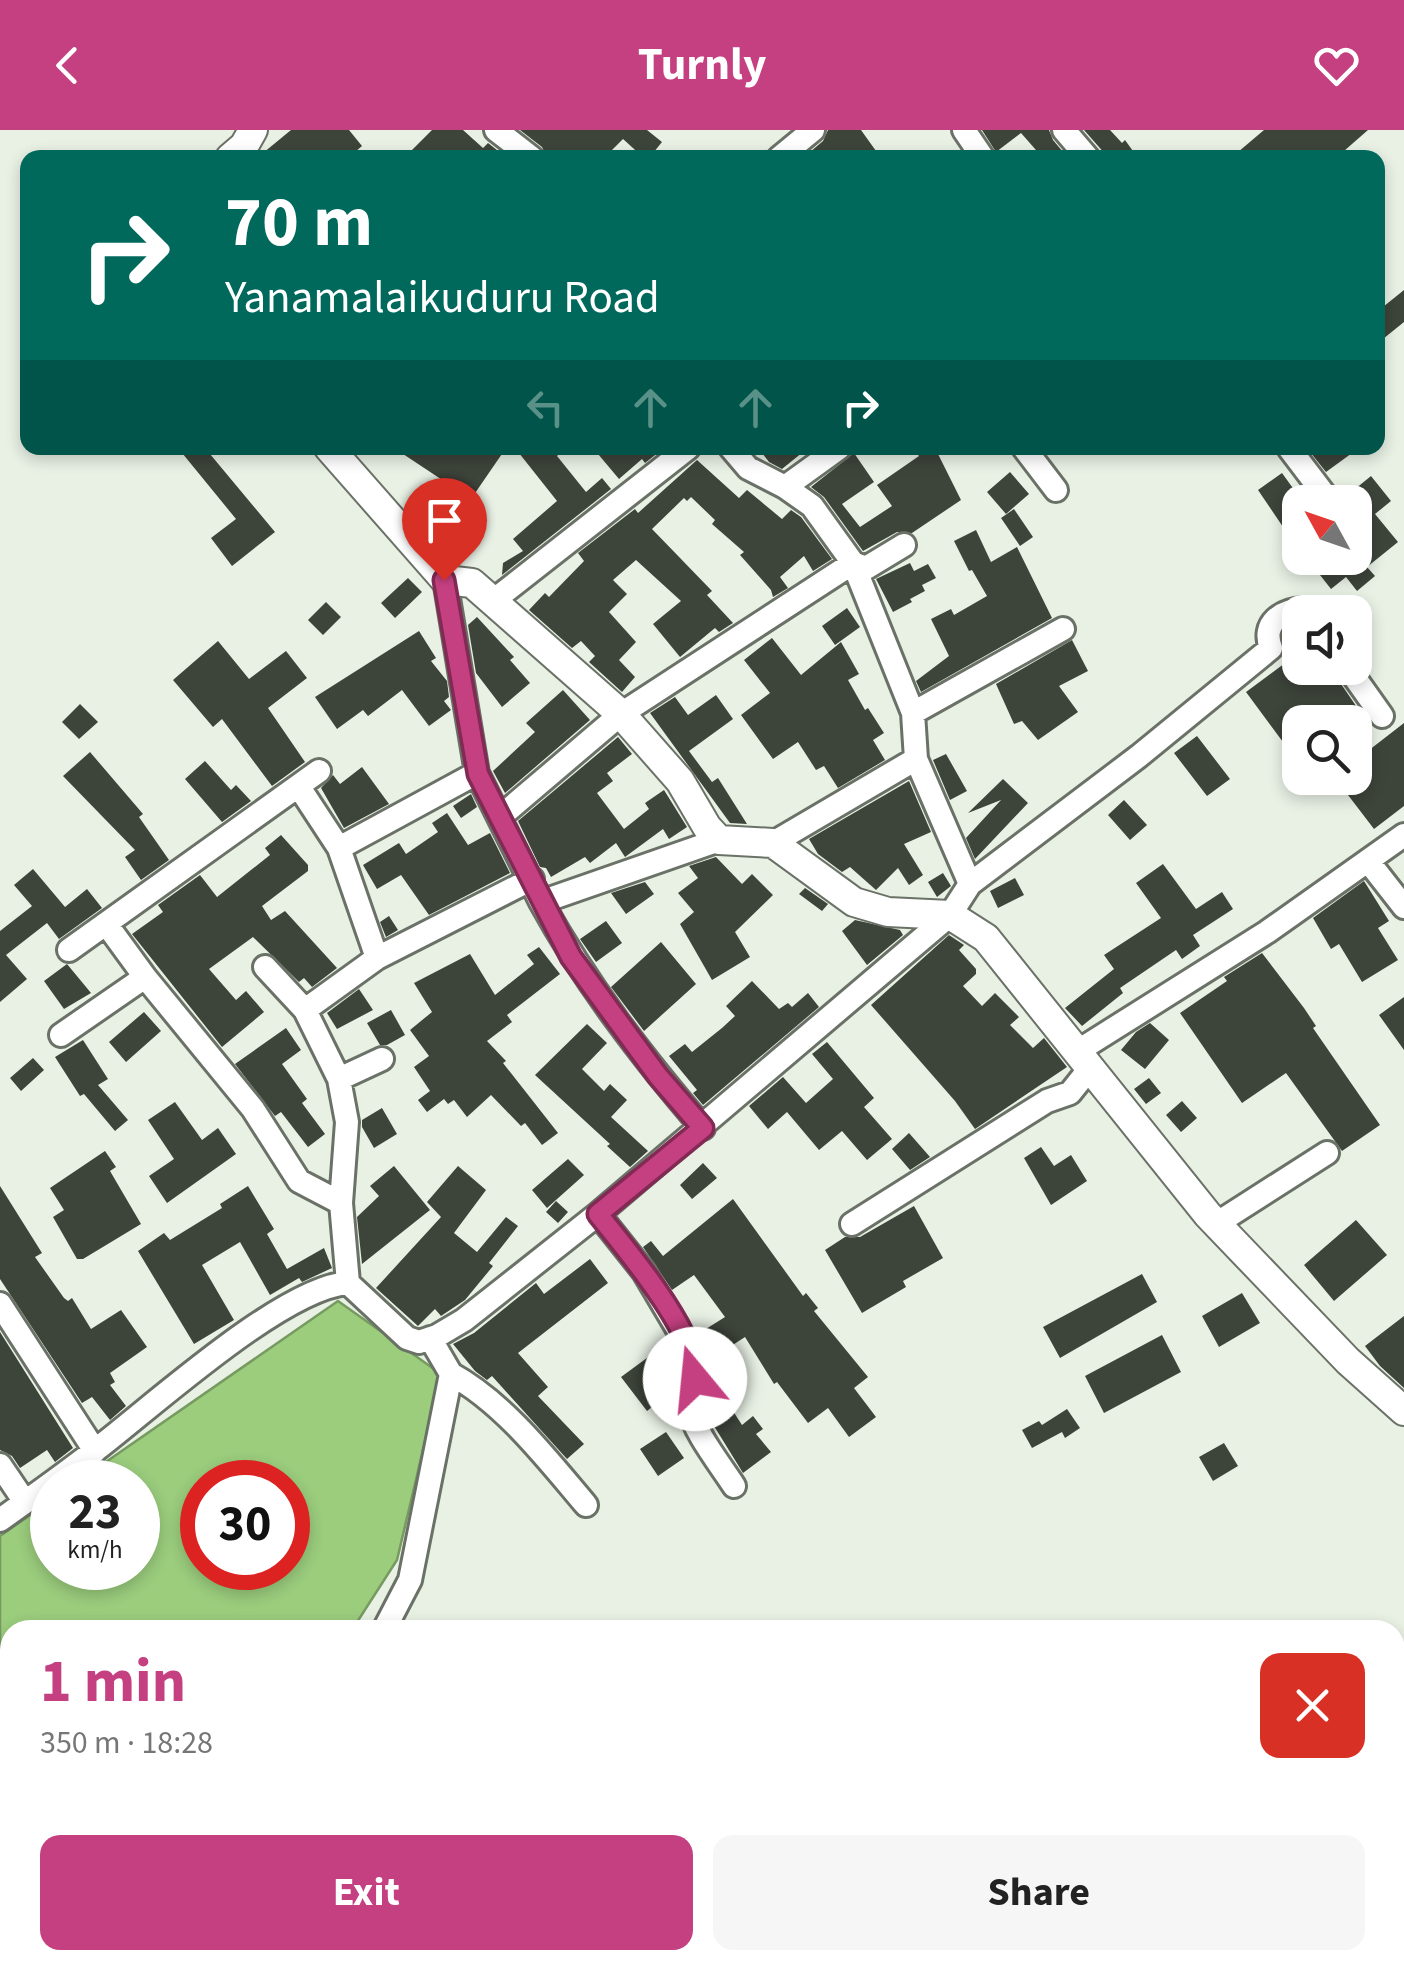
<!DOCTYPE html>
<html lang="en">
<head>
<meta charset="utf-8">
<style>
  body { margin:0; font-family:"Source Sans 3",sans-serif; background:#f6f6f6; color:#222; height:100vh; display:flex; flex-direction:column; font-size:38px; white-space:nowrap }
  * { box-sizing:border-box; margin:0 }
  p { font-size:32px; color:#767676 }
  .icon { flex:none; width:55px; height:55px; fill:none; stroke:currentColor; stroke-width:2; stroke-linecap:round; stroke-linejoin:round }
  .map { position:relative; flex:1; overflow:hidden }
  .drawer { position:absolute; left:0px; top:1490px; width:1405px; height:350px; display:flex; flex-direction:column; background:#fff; border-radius:30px 30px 0 0; box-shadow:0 5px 15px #0003 }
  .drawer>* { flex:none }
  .hud { position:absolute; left:20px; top:20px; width:1365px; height:305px; border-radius:20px; box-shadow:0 5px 15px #0003; background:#00695c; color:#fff; overflow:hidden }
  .needle { width:65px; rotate:310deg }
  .fabs { position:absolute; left:1282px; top:355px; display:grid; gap:20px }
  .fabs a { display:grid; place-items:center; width:90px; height:90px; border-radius:20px; background:#fff; box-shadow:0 5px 15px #0003; font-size:50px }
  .speed { position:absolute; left:30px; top:1330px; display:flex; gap:20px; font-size:50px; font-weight:700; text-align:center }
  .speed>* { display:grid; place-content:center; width:130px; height:130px; border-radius:50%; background:#fff; box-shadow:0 5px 15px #0003; line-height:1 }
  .speed small { font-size:25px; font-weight:400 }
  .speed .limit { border:15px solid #d22; background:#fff; color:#111 }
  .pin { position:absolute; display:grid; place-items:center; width:85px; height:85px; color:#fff; margin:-102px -42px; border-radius:50% 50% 50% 0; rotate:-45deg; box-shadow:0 0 10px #0007 }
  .pin .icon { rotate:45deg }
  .me { position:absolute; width:110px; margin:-55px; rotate:343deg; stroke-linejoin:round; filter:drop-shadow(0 0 8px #0008) }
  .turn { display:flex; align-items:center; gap:35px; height:210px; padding:0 40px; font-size:45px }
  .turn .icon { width:130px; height:130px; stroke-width:2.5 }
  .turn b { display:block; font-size:70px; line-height:85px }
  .lanes { display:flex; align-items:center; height:95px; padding:0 40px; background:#0003; justify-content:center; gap:50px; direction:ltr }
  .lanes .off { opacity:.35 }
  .round { display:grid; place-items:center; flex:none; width:105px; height:105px; border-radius:20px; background:#f6f6f6 }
  .headline { display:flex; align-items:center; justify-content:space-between; height:170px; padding:0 40px }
  h1 { font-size:60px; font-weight:700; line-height:75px; color:#c54081 }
  .button { display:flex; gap:20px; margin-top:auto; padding:20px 40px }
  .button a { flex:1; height:115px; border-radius:20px; background:#c54081; color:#fff; font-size:40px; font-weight:700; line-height:115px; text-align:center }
  .button a+a { background:#f6f6f6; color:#222 }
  header { display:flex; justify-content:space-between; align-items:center; height:130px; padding:0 40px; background:#c54081; color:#fff; font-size:45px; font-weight:700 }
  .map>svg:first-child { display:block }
</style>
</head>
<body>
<header><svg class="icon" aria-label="back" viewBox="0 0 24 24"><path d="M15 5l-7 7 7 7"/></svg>Turnly<svg class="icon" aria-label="heart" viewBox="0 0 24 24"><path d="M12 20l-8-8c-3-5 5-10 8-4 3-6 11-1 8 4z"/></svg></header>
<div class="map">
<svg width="1404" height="1840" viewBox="0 0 1404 1840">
  <rect width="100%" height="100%" fill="#e9f1e5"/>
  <path fill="#9bcd7d" stroke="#769a60" stroke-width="2.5" fill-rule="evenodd" d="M338 1171 441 1244 397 1430 352 1500H10V1738L0 1723V1406L52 1370V1438H138V1352H77ZM202 1352H288V1438H202Z"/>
  <path fill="#3d443a" d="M291 0H349L362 16 348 28H257Z
    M432 0H463L483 18 488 13 507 28H404Z
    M520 0H647L662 12 649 28H644L623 9 604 28H547L542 17Z
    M828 0H861L881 28H803L823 11Z
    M982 0H1049L1053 10 1068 28H1043L1021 3 996 22Z
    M1084 0H1110L1122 13 1125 10 1138 28H1103L1106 25Z
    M1264 0H1368L1336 28H1231Z
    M1404 160V192L1378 213V181Z
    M178 318H205L275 402 232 436 211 408 236 389Z
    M394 318H506L471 369Z
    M515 318H566L557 326 586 362 602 348 611 359 502 445 503 433 523 421 513 409 557 371Z
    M593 318H664L645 333 642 329 619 349Z
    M758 318H808L782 339 769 332Z
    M913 318H935L961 370 912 403 897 402 863 421 824 367 811 357 854 323 874 352 842 374 860 397 892 376 877 355 919 326Z
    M1307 318H1359L1326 342Z
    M697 330 739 368 747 360 782 389 791 380 801 387 832 429 813 441 804 426 780 447 788 458 773 467 771 460 740 425 744 422 712 394 715 390 691 367 687 371 684 368 652 399 712 461 707 465 733 493 719 502 715 498 680 527 653 494 681 471 636 430 613 450 627 464 609 482 636 512 619 530 635 547 622 562 589 532 595 526 581 511 572 518 529 480 545 463 549 467 584 431 578 423 635 379 638 383Z
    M1010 342 1029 364 1006 384 987 362Z
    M1282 343 1300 368V422L1258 360Z
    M1371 346 1391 371 1375 384 1398 412 1367 437 1375 446 1357 461 1346 447 1331 459 1320 445 1335 433 1330 428H1355V424L1366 422 1372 415 1370 401 1355 391V372H1345L1344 368Z
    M423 362 456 392 440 409 408 378Z
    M1014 379 1033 407 1020 416 1001 388Z
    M976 400 991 432 1017 417 1052 488 921 562 916 551 949 526 931 489 951 479 954 485 987 466 972 440 969 441 954 411Z
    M910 433 914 441 928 434 936 448 922 455 925 461 910 469 912 472 893 482 876 449Z
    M408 448 422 462 395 488 381 473Z
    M326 472 341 487 323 505 308 490Z
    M847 478 860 497 835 515 822 496Z
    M477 487 514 527 510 530 530 553 502 577 476 543 468 495Z
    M419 501 436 528 431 531 447 551 449 567 444 571 451 580 429 596 402 560 368 586 363 580 337 599 315 567Z
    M772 508 801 545 841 512 859 544 848 550 865 580 868 578 884 603 873 610 885 630 838 658 824 636 816 640 798 612 773 629 741 585 770 563 744 530Z
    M1072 510 1088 541 1059 556 1078 582 1038 610 1022 591 1014 594 996 554Z
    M218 511 249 549 286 521 307 548 268 578 305 632 272 656 222 589 213 597 173 550Z
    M1300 522V538H1330L1363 586 1355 592H1300V635L1246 562Z
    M563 560 590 590 505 663 493 641 535 602 526 593Z
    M716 565 733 589 689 621 712 652 718 648 747 694 730 693 650 583 675 567 688 585Z
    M80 574 98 592 79 609 62 592Z
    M1404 593V676L1374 699 1335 648H1355V631Z
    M1197 606 1230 649 1207 666 1174 623Z
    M618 607 632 624 607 643 613 651 597 663 624 699 649 679 645 673 664 660 687 697 669 709 663 699 625 727 616 713 590 733 585 727 551 747 546 738 540 737 518 691Z
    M90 622 143 684 139 687 169 730 141 750 125 727 135 720 63 646Z
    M946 624 967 661 950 670 933 630Z
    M205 631 231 660 236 655 251 671 222 692 185 649Z
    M362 637 389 674 344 698 321 658 333 645 340 654Z
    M1003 649 1028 673 975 729 966 708 1001 670 968 683Z
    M909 651 931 702 904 714 923 745 909 755 898 738 876 760 850 737 842 742 818 724 809 709Z
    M471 664 477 677 461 688 453 676Z
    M1124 670 1147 695 1130 710 1108 685Z
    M447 683 468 715 490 703 510 743 429 785 401 745 377 759 363 735 399 713 406 724 438 702 432 693Z
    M281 705 308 735V741L262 776 271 790 285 781 337 838 312 857 304 848 299 852 253 807 209 839 236 870 246 861 264 882 222 917 132 804 163 782 158 775 200 745 217 767 270 725 265 718Z
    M716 727 742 754 752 744 773 765 735 802 750 827 712 850 680 794 694 782 678 763 698 748 689 736Z
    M1163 734 1196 779 1222 762 1233 779 1193 805 1200 816 1182 829 1176 820 1120 858 1123 863 1082 896 1065 878 1114 839 1104 825 1161 788 1136 753Z
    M33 739 65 777 87 759 102 778 59 809 47 793 6 825 27 849 0 872V801L32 776 14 755Z
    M943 743 951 756 937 767 928 752Z
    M1015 748 1024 765 998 778 990 761Z
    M1364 751 1389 791 1378 798 1398 830 1362 852 1339 814 1331 819 1313 788Z
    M645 752 654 764 626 784 611 763Z
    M805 758 828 774 822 781 799 764Z
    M389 786 398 800 386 807 380 792Z
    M855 790 900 800 903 805 867 835 842 801Z
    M606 791 622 813 596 832 580 809Z
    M949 805 964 815 959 820 976 839V844L963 856 982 876 995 863 1019 887 1010 895 1033 918 1044 908 1067 937 975 999 955 971 871 875Z
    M661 812 696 854 644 901 611 857Z
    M539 817 560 844 507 885 512 892 487 911 506 931 503 933 558 1003 542 1015 525 993 521 996 491 965 467 987 454 970 448 974 444 969 427 982 418 970 430 961 414 937 429 926 410 900 432 882 414 853 470 824 495 865 534 834 527 825Z
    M1262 823 1304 878 1316 896 1313 898 1380 995 1342 1021 1286 943 1242 973 1180 883 1227 851 1224 847Z
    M67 834 91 863 64 879 44 851Z
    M752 851 779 879 788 873 792 877 808 863 819 877 703 975 693 963 697 960 669 926 685 914 692 922 722 898 735 886 726 876Z
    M359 859 373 880 337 899 327 883Z
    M1404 867V920L1379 885Z
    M391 880 405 905 387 915H380L367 893Z
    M144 882 161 901 126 932 109 912Z
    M1150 893 1169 910 1145 939 1121 920 1136 902Z
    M587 894 607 913 582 939 604 961 610 954 627 970 611 987 648 1021 630 1037 607 1016 610 1014 535 945Z
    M286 898 301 920 282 934 307 969 302 973 325 1004 308 1017 281 982 275 986 235 934Z
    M83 910 108 949 98 955 128 990 115 1001 84 964 80 966 55 927Z
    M827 912 874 968 864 977 892 1009 867 1030 842 1001 819 1020 787 982 768 999 749 976 783 947 806 973 833 949 812 924Z
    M33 928 44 940 21 961 10 948Z
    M1149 948 1161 963 1146 974 1134 959Z
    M1182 971 1197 988 1181 1002 1166 985Z
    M175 972 202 1010 218 998 236 1024 167 1073 149 1046 174 1029 148 990Z
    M382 978 397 1004 374 1018 362 997V990Z
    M909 1003 930 1027 910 1040 892 1019Z
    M1041 1017 1054 1036 1071 1025 1087 1051 1051 1075 1024 1028Z
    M105 1021 116 1037 110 1041 141 1094 83 1129H77L53 1087 64 1080 50 1058Z
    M568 1029 584 1045 547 1078 532 1060Z
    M703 1033 717 1048 692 1069 680 1055Z
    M394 1036 430 1080 362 1134 357 1087 379 1066 370 1056Z
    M458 1036 486 1060 454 1103 477 1122 506 1087 518 1096 489 1133 493 1136 465 1170 441 1186 435 1179 418 1196 376 1158 441 1087 427 1072Z
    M0 1056 42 1123 35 1127 64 1168 68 1171 72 1168 91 1199 121 1180 147 1217 110 1243 115 1252 110 1255 126 1276 110 1290 92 1267 82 1273 0 1149Z
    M248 1056 274 1099 267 1104 287 1139 324 1118 332 1138 302 1152 299 1148 270 1165 240 1112 202 1135 234 1190 194 1214 138 1121 164 1103 170 1110 222 1078 220 1074Z
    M733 1069 803 1166 806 1163 818 1178 814 1181 868 1247 854 1258 876 1287 849 1307 828 1278 808 1293 777 1252 774 1254 745 1207 719 1224 726 1235 710 1245 707 1219 698 1204 725 1187 694 1145 672 1160 643 1117 651 1111 663 1126Z
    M556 1071 568 1082 558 1093 546 1082Z
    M914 1076 943 1128 903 1151 906 1157 862 1183 825 1120 845 1107H860Z
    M1356 1090 1387 1125 1334 1171 1304 1135Z
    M590 1129 608 1153 518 1223 548 1257 538 1266 584 1314 567 1329 492 1246 487 1250 475 1241 453 1214 474 1203 536 1153 544 1164Z
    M1142 1144 1157 1172 1060 1228 1043 1197Z
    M1242 1163 1260 1193 1219 1217 1202 1186Z
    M1404 1186V1258L1380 1236 1365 1216Z
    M0 1202 73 1318 55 1332 47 1320 20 1338 12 1326 0 1320Z
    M1162 1205 1181 1242 1104 1283 1085 1246Z
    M651 1225 676 1258 647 1281 621 1247Z
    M722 1264 742 1295 753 1286 763 1299 756 1304 771 1322 743 1343 706 1283 705 1275Z
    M1067 1279 1080 1298 1065 1308 1062 1302 1032 1318 1022 1300 1039 1291 1042 1295Z
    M666 1302 684 1328 658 1346 640 1319Z
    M1224 1313 1238 1336 1213 1351 1199 1327Z"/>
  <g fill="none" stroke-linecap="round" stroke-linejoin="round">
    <g stroke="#6a7166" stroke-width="28">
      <path id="minor" d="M496 0 532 28
        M964 0 983 28
        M1064 0 1088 28
        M779 28 813 0
        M731 318 748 338 785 357 812 376 853 433 913 583 916 629 970 754
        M1024 318 1056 360
        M1289 318 1330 372
        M785 357 839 318
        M1355 406 1358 410
        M445 450 477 643 541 772 719 710
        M493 471 688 318
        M1348 538 1382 586
        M913 583 1063 499
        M299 657 339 718 377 828
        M501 686 621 584 853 433 866 438 904 415
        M773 713 916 629
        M339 718 477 643
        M1368 731 1404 777
        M541 772C586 854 642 927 703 998
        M107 795 145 847 253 979 299 1051 341 1073
        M69 820 319 641
        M265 837 305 880 339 949 347 992 341 1073 348 1153
        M305 880 377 828 532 749
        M61 905 145 847
        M1078 921 1267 802 1404 705
        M339 949 382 929
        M598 1084 644 1142 692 1223C699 1244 688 1258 690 1279 692 1299 722 1337 734 1356
        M852 1094 1047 971 1070 963 1090 938
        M1216 1094 1327 1023
        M0 1174 95 1321
        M451 1244C504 1273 547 1329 586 1375
        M0 1335 25 1372
        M0 1390C31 1368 63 1345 93 1322 150 1279 281 1158 348 1153L407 1208 419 1212 437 1206 464 1190 598 1084 950 785 970 754 1139 626 1271 518C1261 493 1282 480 1304 479L1307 482
        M384 1500 410 1450 451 1244 430 1208
        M0 1759 10 1766"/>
    </g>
    <g stroke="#6a7166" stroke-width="32">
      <path id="major" d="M230 28 244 16 253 0
        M329 318 445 450 472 453 621 584 680 651 707 697 719 710 773 713 854 772 888 782 950 785 986 808 1208 1085 1348 1231 1404 1281"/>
    </g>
    <use href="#minor" stroke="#fff" stroke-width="22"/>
    <use href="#major" stroke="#fff" stroke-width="28"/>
  </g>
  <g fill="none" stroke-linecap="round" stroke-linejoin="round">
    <g stroke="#802a54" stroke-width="25">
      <path id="route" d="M444 450 478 644 571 827 658 946 703 998 598 1084C625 1118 701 1207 695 1249"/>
    </g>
    <use href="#route" stroke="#c54081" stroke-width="18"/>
  </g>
</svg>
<div class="fabs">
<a><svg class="needle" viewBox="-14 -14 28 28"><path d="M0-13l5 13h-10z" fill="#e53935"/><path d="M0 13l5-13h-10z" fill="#767676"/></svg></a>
<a><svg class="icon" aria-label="sound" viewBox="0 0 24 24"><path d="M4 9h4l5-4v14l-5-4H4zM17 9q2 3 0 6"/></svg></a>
<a><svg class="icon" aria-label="search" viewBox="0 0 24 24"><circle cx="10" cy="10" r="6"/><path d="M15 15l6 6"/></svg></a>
</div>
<div class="speed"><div>23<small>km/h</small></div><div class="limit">30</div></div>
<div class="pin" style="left:444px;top:450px;background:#d93025"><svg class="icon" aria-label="arrive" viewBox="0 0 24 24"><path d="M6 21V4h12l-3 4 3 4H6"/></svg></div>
<svg class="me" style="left:695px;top:1249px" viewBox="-20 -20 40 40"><circle r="19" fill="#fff"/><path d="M0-13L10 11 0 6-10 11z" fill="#c54081"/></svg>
<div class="hud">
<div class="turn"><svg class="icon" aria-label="right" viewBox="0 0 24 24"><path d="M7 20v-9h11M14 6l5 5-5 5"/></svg><div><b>70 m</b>Yanamalaikuduru Road</div></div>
<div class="lanes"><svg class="icon off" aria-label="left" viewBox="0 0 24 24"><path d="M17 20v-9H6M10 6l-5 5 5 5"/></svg><svg class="icon off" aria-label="ahead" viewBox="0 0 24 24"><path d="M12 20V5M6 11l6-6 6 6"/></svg><svg class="icon off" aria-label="ahead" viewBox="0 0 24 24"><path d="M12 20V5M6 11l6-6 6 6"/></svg><svg class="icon" aria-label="right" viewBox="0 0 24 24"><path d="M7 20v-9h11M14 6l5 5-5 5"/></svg></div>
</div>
<section class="drawer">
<div class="headline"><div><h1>1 min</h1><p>350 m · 18:28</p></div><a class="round" style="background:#d93025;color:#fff"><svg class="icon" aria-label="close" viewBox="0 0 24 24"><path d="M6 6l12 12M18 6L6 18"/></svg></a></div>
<div class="button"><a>Exit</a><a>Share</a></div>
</section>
</div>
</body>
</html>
